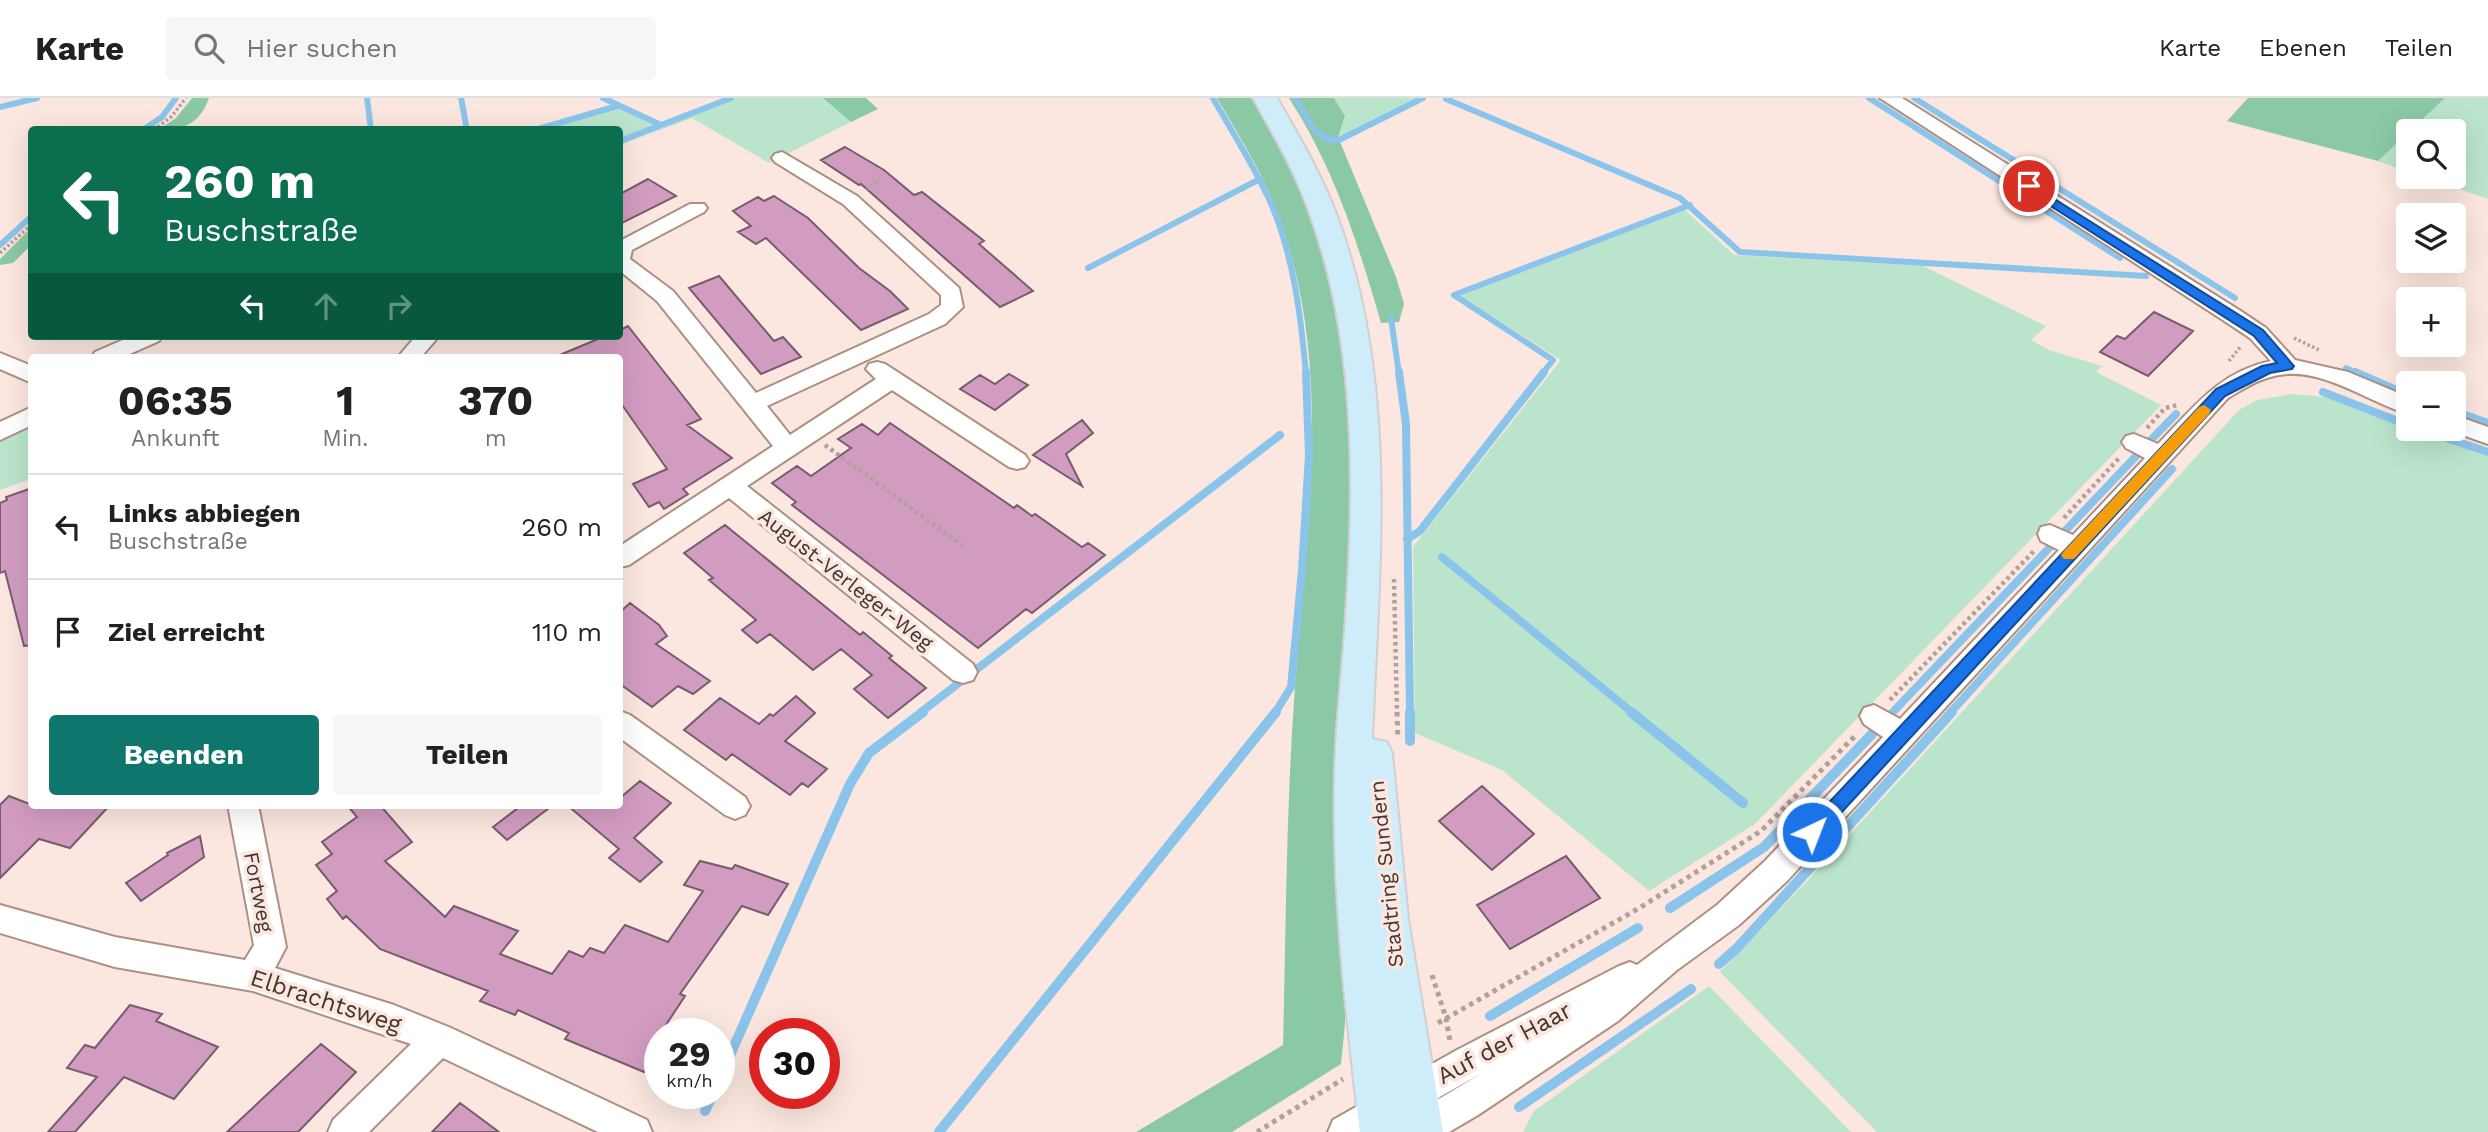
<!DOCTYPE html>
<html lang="de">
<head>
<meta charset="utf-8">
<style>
  body { margin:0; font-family:"Work Sans",sans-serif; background:#f6f6f6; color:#202124; height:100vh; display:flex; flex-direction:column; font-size:26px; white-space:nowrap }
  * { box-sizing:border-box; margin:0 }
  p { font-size:23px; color:#757577 }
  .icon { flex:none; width:38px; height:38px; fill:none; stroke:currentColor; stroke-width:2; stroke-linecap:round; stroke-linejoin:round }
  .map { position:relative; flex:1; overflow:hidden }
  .sheet { position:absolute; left:28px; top:256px; width:595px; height:455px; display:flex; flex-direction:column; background:#fff; border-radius:7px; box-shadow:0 7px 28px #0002 }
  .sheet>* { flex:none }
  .guide { position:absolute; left:28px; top:28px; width:595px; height:214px; border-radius:7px; box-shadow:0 7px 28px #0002; background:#0b6e4f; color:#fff; overflow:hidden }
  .fabs { position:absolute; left:2396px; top:21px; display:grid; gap:14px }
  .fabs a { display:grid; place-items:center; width:70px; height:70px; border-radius:7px; background:#fff; box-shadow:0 7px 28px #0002; font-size:35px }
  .speed { position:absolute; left:644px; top:920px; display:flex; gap:14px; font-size:35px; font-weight:700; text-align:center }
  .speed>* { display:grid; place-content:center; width:91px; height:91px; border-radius:50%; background:#fff; box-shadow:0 7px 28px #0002; line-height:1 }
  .speed small { font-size:18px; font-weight:400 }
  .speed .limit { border:10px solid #d22; background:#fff; color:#111 }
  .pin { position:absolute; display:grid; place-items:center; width:60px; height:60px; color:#fff; margin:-30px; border:4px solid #fff; border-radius:50%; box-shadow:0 2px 7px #0007 }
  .me { position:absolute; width:77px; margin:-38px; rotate:43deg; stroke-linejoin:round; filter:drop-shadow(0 0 5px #0008) }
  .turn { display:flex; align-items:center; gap:24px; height:147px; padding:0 21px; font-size:32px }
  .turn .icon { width:91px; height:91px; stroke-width:2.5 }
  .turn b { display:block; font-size:49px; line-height:60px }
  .lanes { display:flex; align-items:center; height:66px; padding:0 21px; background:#0003; justify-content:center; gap:35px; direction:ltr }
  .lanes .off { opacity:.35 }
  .eta { display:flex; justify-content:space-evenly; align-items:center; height:119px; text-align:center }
  .eta b { font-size:42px; font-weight:700; line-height:49px }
  .button { display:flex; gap:14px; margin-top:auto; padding:14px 21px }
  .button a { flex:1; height:80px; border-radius:7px; background:#0f766e; color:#fff; font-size:28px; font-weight:700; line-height:80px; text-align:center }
  .button a+a { background:#f6f6f6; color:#202124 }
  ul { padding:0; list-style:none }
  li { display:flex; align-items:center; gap:21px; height:105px; padding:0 21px; border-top:2px solid #e0e0e0 }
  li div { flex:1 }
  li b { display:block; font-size:26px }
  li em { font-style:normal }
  header { display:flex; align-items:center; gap:42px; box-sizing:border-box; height:98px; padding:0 35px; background:#fff; border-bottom:2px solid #e0e0e0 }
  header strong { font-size:33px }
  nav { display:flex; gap:38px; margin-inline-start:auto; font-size:24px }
  .search { width:490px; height:63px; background:#f6f6f6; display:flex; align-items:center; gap:18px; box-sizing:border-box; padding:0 24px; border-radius:7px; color:#757577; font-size:26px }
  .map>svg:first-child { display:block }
</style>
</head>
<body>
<header>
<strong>Karte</strong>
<div class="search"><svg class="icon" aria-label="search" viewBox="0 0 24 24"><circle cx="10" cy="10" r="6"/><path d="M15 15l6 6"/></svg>Hier suchen</div>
<nav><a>Karte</a><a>Ebenen</a><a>Teilen</a></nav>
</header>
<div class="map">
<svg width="2488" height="1034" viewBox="0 0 2488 1034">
  <rect width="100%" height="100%" fill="#fbe7df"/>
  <path fill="#bae5cc" d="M725 0H823L851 24 769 65 692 20 620 47V32H530L618 6 662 24Z
    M1334 0H1418L1338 39 1345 18Z
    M2445 0H2488V101L2423 79H2454V33H2410Z
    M2408 35V74L2378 63Z
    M1685 112 1734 157 1923 168 2046 228 2031 242 2049 252 2102 268 2096 274 2161 307 1755 726 1649 793 1502 672 1415 635 1413 449 1561 262 1460 198Z
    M2292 296 2326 299 2396 326 2488 357V1034H1877L1720 874 1809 781 2239 312 2257 302Z
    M31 326V381L0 392V342Z
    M1709 888 1851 1034H1523L1534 1013Z"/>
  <path fill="#8bc9a6" d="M192 0H209C200 25 185 32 160 31L176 20Z
    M823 0H866L878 11 851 24Z
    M1217 0H1253C1398 216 1341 464 1335 706 1333 772 1348 837 1346 902 1346 923 1343 944 1341 966L1232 1034H1136L1283 947C1286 833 1286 718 1294 604 1304 444 1335 283 1282 127 1267 82 1241 41 1217 0Z
    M1289 0H1334L1345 18 1338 39 1396 179 1404 206 1399 224 1381 225C1358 145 1334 70 1289 0Z
    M2248 0H2445L2378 63 2227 23Z
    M31 130V147L13 165 0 167V161Z"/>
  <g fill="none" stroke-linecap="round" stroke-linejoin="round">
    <path stroke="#8bc4eb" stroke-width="6" d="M367 0 371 32
      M461 0 467 32
      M603 0 661 27
      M1213 0C1233 36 1256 70 1272 108 1294 160 1301 220 1306 276
      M1295 0C1306 17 1314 42 1337 43L1423 0
      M1869 0 2120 160
      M1914 0 2235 200
      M1446 1 1680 100 1740 154 2146 178
      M0 9 37 0
      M143 32 162 19 176 0
      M535 32 617 8
      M620 43 731 0
      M0 147 32 118
      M1088 170 1260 81
      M1391 220 1399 276
      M2346 270 2359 276
      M1542 276 1553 262 1454 197 1690 107"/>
    <path stroke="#8bc4eb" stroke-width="8" d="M1399 274 1406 326 1410 615
      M2355 274 2408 297
      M2323 294 2408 327
      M2454 313 2488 325
      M2419 331 2488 354
      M2147 346 2176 316
      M2064 434 2140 354
      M1407 441 1420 433 1544 274
      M1442 459 1633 615
      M920 615 1280 337
      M1275 615 1291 589 1302 472 1309 357 1306 274
      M1892 615 2052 447
      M1950 615 2172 371"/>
    <path stroke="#8bc4eb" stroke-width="10" d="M1410 614V643
      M1631 614 1743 705
      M1670 810 1764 749 1872 636
      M1719 866 1737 850 1952 614
      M1490 918 1638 830
      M719 982 850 686 869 655 923 614
      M1519 1009 1691 891
      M705 1013 713 996
      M939 1034 1276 614"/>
  </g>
  <path fill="#d29cc1" stroke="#765d6e" stroke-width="2" d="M845 49 884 72 914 97 922 94 984 143 979 146 1033 193 1000 209 861 86 859 87 821 62Z
    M648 81 676 98 620 126V96Z
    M774 98 808 120 859 170 890 193 908 211 861 232 766 140 756 146 738 134 751 128 733 113 758 99 764 103Z
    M719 178 774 243 783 239 801 259 761 276 689 190Z
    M2154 214 2193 233 2148 278 2100 254 2117 238 2125 241Z
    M628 228 701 321 687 327 732 360 683 391 688 396 664 411 659 404 649 409 633 386 667 371 620 304V259H555L605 238H620V232Z
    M1009 276 1028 287 995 312 960 291 980 277 995 286Z
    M1082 322 1093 335 1066 356 1082 388 1033 357Z
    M890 325 1014 410 1017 407 1032 418 1035 416 1082 449 1088 445 1105 457 1032 515 1026 511 978 550 792 407 796 404 772 385 797 368 811 378 851 350 838 341 862 326 878 337Z
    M32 390V547L24 548 5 473 0 475V405L7 402 6 399Z
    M725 427 860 537 863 534 892 558 889 560 926 590 888 620 854 591 872 577 841 551 813 572 770 536 757 545 742 532 756 522 709 482 713 480 684 455Z
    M630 505 659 527 667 538 656 546 710 583 693 596 678 588 652 609 620 586V514Z
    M796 598 815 615 785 643 827 671 808 689 802 685 790 697 732 656 726 662 684 632 720 600 759 626 770 616 773 618Z
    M640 683 671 705 634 740 662 764 640 784 609 760 619 751 567 707H620V700Z
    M1482 688 1534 736 1492 772 1439 723Z
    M9 698 32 707H110L70 750 39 741 0 780V707Z
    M347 707H380L412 744 385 763 445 819 454 808 518 833 500 856 552 876 569 853 583 859 590 850 604 855 625 827 668 844 703 793 684 787 700 763 732 771 735 767 788 786 768 817 742 808 680 896 685 898 660 936V971L650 967 644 974 565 941 569 935 518 912 515 917 480 903 488 893 380 851 346 818 343 821 327 801 337 793 316 767 332 756 322 744 357 719Z
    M522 707H553L507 742 493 729Z
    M200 738 204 759 141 803 126 785 168 757 167 755Z
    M1566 758 1600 800 1510 851 1477 807Z
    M130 907 162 916 156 923 218 949 174 1001 124 979 75 1034H48L97 979 67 970 85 947 95 950Z
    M321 946 356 974 298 1034H227Z
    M460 1005 499 1034H432Z"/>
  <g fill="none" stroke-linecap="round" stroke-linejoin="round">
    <g stroke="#ad9082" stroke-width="4">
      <path id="minor" d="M1880 0H1902L2239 212 2266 230 2295 262 2348 274 2408 299V316C2364 303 2315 263 2267 280 2253 284 2240 293 2228 300L1787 783 1739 827 1677 872 1618 923 1478 1017 1449 1034H1399L1404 1022 1482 975 1378 1034H1328L1333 1022 1457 952 1619 868 1630 864 1637 867 1717 807 1765 763 1883 639 1864 626 1860 618 1864 610 1874 607 1900 621 2059 452 2041 443 2038 436 2041 429 2050 427 2073 437 2145 360 2126 350 2122 344 2126 338 2134 336 2158 346C2193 310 2219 274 2271 263L2250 240 2223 222Z
        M782 54 857 98 959 190 963 209 945 226 767 308 790 337 876 281 866 271 869 266 877 264 885 266 1025 357 1029 363 1025 369 1017 371 1009 369 892 292 747 388 973 566 977 574 973 582 963 585 953 582 729 400 629 467 620 469V448L773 348 657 203 620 173V143L690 106H704L707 110 704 114 632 152 630 161 673 193 756 295 929 216 941 207V197L843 106 775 64 772 60 775 56Z
        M132 238H162L159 243 123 259H92L95 254Z
        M416 238H439L421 259H398Z
        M0 255 32 268V285L0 271Z
        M32 309V327L0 342V324Z
        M2454 317 2488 329V346L2446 331H2454Z
        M620 613 630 617 745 699 750 708 745 717 735 721 725 717 620 640Z
        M228 707H258L286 849 275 870 394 907 451 930 647 1022 652 1034H598L443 960 369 1034H328L333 1022 411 946 253 893 115 869 0 835V807L115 839 245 862 254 847Z"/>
    </g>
    <g stroke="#d2cfce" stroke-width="4">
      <path id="major" d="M1253 0H1277C1299 38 1321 76 1337 118 1399 286 1379 466 1372 641L1387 644 1392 655 1408 821 1443 1034H1360C1346 915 1332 796 1335 675 1336 622 1343 570 1346 517 1355 385 1356 245 1311 119 1297 77 1275 39 1253 0Z"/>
    </g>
    <path stroke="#b2a19a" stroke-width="3.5" stroke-dasharray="2.5 2.5" stroke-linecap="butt" d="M154 32 171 19 186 0
      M867 91 880 81
      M0 155 32 126
      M2294 240 2321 253
      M2229 263 2241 248"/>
    <path stroke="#b2a19a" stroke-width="4.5" stroke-dasharray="3.5 3.5" stroke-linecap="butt" d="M2147 330 2165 310 2178 307
      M825 347 963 448
      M2064 420 2120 359
      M1394 481 1397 615
      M1890 602 2035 452"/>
    <path stroke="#b2a19a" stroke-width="5" stroke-dasharray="4.5 4.5" stroke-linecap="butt" d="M1397 614 1398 641
      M1432 877 1446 920 1450 943
      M1438 925 1641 809 1761 733 1857 636
      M1257 1034 1343 981"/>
    <use href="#minor" fill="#fff" fill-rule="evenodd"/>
    <use href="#major" fill="#ceecfa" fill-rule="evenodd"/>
  </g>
  <path fill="#1a73e8" stroke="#114b97" stroke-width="2" d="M2029 85 2263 232 2294 268 2292 271 2270 275 2225 298 1818 740 1812 742 1806 740 1803 734 1806 729 2216 291 2262 268 2277 265 2254 238 2024 91 2023 88Z"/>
  <path fill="#f59e0b" d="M2204 307 2211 312 2209 316 2074 461H2064L2061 457 2064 453 2199 309Z"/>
  <g text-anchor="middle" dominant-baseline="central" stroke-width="7" stroke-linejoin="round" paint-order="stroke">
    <g font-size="21" fill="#433631" stroke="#fbe7df">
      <text transform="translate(846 481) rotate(38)">August-Verleger-Weg</text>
      <text transform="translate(1386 776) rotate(-96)">Stadtring Sundern</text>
      <text transform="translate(259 794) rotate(79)">Fortweg</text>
    </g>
    <g font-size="24" fill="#433631" stroke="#fbe7df">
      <text transform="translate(326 903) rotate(18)">Elbrachtsweg</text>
      <text transform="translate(1504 945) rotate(-28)">Auf der Haar</text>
    </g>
  </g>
</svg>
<div class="fabs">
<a><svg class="icon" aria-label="search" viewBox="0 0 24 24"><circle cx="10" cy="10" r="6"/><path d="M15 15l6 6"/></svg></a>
<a><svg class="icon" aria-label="layers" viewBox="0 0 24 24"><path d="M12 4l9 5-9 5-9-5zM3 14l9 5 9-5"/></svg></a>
<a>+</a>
<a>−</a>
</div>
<div class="speed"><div>29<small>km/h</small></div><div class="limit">30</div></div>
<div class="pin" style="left:2029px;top:88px;background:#d93025"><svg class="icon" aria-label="arrive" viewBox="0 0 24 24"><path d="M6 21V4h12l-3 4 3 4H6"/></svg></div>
<svg class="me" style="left:1812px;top:734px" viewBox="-20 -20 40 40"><circle r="17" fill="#1a73e8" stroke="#fff" stroke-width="3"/><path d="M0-11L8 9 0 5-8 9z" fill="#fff"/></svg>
<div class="guide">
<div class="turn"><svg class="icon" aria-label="left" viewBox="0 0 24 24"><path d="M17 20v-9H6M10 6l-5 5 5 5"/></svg><div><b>260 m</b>Buschstraße</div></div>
<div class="lanes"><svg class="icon" aria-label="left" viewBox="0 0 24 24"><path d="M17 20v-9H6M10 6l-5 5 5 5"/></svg><svg class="icon off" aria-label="ahead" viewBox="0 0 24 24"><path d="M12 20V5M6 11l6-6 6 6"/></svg><svg class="icon off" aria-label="right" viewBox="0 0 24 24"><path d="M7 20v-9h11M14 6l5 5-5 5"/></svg></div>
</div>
<section class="sheet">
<div class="eta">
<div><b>06:35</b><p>Ankunft</p></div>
<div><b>1</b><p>Min.</p></div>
<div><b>370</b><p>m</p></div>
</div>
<ul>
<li><svg class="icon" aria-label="left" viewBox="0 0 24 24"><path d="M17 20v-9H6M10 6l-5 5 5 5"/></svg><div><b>Links abbiegen</b><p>Buschstraße</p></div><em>260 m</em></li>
<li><svg class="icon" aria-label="arrive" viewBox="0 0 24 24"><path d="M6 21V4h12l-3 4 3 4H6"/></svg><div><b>Ziel erreicht</b></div><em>110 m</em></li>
</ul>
<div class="button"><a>Beenden</a><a>Teilen</a></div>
</section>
</div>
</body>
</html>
